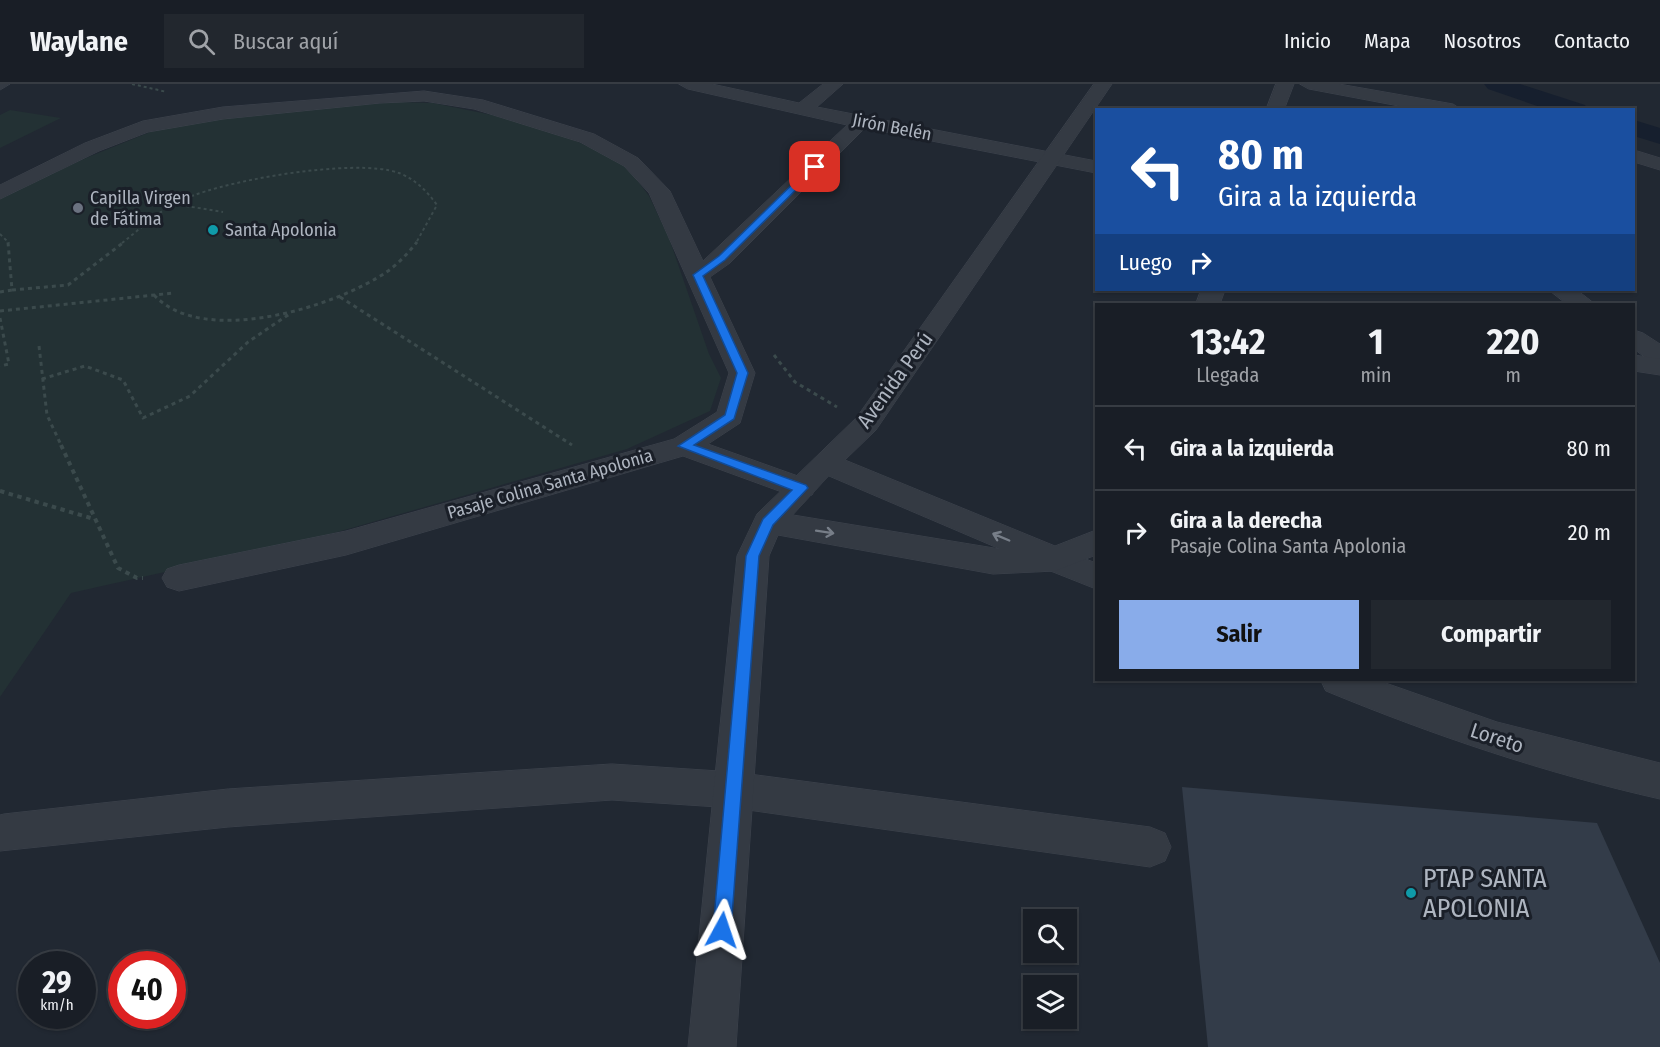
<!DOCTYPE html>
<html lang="es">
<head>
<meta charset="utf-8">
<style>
  body { margin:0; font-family:"Fira Sans Condensed",sans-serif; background:#22272e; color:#f1f3f6; height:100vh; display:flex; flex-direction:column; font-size:22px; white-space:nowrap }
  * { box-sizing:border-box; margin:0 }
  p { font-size:20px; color:#9fa2a7 }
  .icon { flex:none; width:33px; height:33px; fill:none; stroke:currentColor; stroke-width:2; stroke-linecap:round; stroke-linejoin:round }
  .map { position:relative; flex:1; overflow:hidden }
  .drawer { position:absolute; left:1095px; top:219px; width:540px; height:378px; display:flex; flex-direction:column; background:#191e26; border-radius:0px; box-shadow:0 2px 4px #0004,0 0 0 2px #373c43 }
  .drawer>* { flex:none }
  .guide { position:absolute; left:1095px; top:24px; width:540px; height:183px; border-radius:0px; box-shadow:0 2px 4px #0004,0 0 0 2px #373c43; background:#1a4fa0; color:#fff; overflow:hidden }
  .controls { position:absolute; left:1023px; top:825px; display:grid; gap:12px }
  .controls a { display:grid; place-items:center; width:54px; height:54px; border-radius:0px; background:#191e26; box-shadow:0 2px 4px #0004,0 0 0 2px #373c43; font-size:30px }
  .speed { position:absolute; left:18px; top:867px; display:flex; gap:12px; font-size:30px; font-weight:700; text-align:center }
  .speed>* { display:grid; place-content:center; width:78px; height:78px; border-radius:50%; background:#191e26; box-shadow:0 2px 4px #0004,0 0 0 2px #373c43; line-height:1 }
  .speed small { font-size:15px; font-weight:400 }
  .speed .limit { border:9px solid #d22; background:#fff; color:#111 }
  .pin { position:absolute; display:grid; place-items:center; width:51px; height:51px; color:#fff; margin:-26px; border-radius:12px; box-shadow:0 3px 9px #0006 }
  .me { position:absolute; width:66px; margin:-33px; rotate:5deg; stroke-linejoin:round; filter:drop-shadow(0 0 4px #0008) }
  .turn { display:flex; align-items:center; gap:21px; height:126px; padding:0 24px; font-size:27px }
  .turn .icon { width:78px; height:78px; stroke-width:2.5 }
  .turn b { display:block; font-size:42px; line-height:51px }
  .then { display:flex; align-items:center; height:57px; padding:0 24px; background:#0003; gap:12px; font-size:22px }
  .eta { display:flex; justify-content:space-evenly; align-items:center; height:102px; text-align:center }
  .eta b { font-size:36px; font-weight:700; line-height:42px }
  .primary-button { display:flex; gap:12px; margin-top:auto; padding:12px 24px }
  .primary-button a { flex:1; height:69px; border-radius:0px; background:#89acea; color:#111; font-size:24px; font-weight:700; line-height:69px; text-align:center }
  .primary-button a+a { background:#22272e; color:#f1f3f6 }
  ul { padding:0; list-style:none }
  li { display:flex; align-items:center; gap:18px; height:84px; padding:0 24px; border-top:2px solid #373c43 }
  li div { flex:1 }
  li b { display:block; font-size:22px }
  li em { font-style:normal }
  header { display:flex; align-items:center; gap:36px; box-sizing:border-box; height:84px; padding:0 30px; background:#191e26; border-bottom:2px solid #373c43 }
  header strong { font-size:28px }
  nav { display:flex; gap:33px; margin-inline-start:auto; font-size:21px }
  .search { width:420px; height:54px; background:#22272e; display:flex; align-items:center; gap:15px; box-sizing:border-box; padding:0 21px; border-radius:0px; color:#9fa2a7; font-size:22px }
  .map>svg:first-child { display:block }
</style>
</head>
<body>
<header>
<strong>Waylane</strong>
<div class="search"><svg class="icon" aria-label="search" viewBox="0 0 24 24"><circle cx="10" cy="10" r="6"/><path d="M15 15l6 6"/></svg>Buscar aquí</div>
<nav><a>Inicio</a><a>Mapa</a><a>Nosotros</a><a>Contacto</a></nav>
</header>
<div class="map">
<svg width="1660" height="963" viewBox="0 0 1660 963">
  <rect width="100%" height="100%" fill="#212832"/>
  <path fill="#233134" d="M397 18 433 19 497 32 572 55 625 80 649 112 669 154 709 270 721 294 710 327 627 365 320 453 71 509 0 613V114L81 76 160 44 260 29Z
    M10 26 61 34 0 64V31Z"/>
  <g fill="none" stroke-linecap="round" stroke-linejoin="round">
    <path fill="#161f2e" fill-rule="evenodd" d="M1484 0H1520L1585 21 1588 26H1549L1488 5Z
      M1634 36 1660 44V60L1634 52Z"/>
  </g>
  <path fill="#333c49" d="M1182 703 1597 739 1660 879V963H1208Z"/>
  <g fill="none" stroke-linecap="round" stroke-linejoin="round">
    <g stroke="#3d434d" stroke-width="1">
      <path id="minor" d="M0 0H10L0 6Z
        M679 0H712L799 19 823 0H843L817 23 1096 77V89L865 44 730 179 710 193 755 289 740 339 708 360 812 397 816 404 812 411 801 414 790 411 683 372 346 471 179 507 167 503 162 494 167 485 179 481 346 447 674 355 717 328 729 289 649 109 624 82 580 58 474 25 424 17 380 19 223 35 148 48 99 67 0 115V101L85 59 143 37 223 23 424 7 483 16 594 50 638 74 670 107 703 177 847 41 688 5Z
        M1276 0H1294L1284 26H1266Z
        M1300 0H1339L1453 20 1462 26H1420L1309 5Z
        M1634 66 1660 74V86L1634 78Z
        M1201 206H1225L1220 220H1196Z
        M1549 206H1577L1595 220H1567Z
        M1634 246 1643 249 1660 260V280L1651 278 1634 265Z
        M1055 463 1096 479V505L1043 484 1039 475 1043 466Z
        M1321 596H1377L1497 638 1660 679V715C1545 689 1435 652 1326 607Z
        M612 680 734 688 1150 743 1165 749 1171 763 1165 777 1150 783 734 724 612 716 228 743 0 767V731L4 730 228 705Z"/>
    </g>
    <g stroke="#3d434d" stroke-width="1">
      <path id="tertiary" d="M1094 0H1112L876 346 845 376 1055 462 1096 446V471L1055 487 993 490 778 451 769 472 736 963H688L737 472 757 430 856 334ZM829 392 1000 465 793 431Z
        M1634 271 1660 275V291L1634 287Z"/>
    </g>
    <path stroke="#3b4a4c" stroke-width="2" stroke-dasharray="3 3" stroke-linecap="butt" d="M132 0 167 8
      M174 120 223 128
      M0 150 9 159
      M122 159C139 146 155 130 174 120 214 97 356 73 399 89 416 96 426 106 437 121L416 159"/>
    <path stroke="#3b4a4c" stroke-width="3" stroke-dasharray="4 4" stroke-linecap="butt" d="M12 206 68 201 124 158
      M0 208 12 206 8 158
      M154 211C203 264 336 223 388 187 399 179 408 169 417 158
      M340 213 572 361
      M0 227 174 209
      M0 234 9 280 0 282
      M39 262 47 331 62 363
      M774 271 795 298 837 323
      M42 295 85 282 123 296 143 334 190 312 248 258 291 229"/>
    <path stroke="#3b4a4c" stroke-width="4" stroke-dasharray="4.5 4.5" stroke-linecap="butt" d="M61 361 118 484 137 494H143
      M0 407 94 435"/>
    <use href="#minor" fill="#343a43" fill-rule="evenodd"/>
    <use href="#tertiary" fill="#343a43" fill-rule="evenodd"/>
  </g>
  <defs><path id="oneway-shaft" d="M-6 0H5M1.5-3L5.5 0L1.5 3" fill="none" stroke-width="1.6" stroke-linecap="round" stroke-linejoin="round" transform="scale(1.5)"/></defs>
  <g stroke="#777e88">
    <use href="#oneway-shaft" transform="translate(825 448) rotate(9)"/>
    <use href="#oneway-shaft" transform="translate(1001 453) rotate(-157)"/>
  </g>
  <path fill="#1a73e8" stroke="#114b97" stroke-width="1.5" d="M812 81 819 83 725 176 703 192 748 289 734 335 694 361 806 401 808 404 773 441 759 472 731 846 728 853 722 856 715 853 713 846 746 472 763 435 792 406 678 362 725 331 737 289 693 191 719 172Z"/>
  <circle fill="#6b7280" stroke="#1a1f28" stroke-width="2" cx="78" cy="124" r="6"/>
  <g fill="#0f9aa8" stroke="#1a1f28" stroke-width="2">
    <circle cx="213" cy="146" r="6"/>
    <circle cx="1411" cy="809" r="6"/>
  </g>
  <g text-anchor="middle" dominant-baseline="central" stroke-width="6" stroke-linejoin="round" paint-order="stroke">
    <g font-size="18" fill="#aeb5c0" stroke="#1a1f28">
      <text transform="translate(892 43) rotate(11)">Jirón Belén</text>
      <text transform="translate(550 400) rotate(-16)">Pasaje Colina Santa Apolonia</text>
    </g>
    <g font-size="18" fill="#aeb5c0" stroke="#1a1f28" text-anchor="start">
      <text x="90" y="114">Capilla Virgen<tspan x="90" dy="21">de Fátima</tspan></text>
      <text x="225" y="146">Santa Apolonia</text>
    </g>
    <g font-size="21" fill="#aeb5c0" stroke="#1a1f28">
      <text transform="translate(895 296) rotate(-54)">Avenida Perú</text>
      <text transform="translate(1497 654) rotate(18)">Loreto</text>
    </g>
    <g font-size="26" fill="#aeb5c0" stroke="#1a1f28" text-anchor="start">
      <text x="1423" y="794">PTAP SANTA<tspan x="1423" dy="30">APOLONIA</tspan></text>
    </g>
  </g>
</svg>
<div class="controls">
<a><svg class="icon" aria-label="search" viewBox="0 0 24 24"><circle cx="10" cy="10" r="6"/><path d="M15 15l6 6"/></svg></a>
<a><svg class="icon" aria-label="layers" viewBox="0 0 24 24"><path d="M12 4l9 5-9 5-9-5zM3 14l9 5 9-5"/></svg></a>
</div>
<div class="speed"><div>29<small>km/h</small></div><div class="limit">40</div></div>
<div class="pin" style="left:815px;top:83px;background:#d93025"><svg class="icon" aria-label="arrive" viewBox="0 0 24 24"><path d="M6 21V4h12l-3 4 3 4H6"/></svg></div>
<svg class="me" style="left:722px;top:846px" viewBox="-20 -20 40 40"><path d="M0-17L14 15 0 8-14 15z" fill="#1a73e8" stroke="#fff" stroke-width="4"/></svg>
<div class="guide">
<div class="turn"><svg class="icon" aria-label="left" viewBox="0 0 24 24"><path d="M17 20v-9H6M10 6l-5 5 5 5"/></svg><div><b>80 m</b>Gira a la izquierda</div></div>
<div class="then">Luego<svg class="icon" aria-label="right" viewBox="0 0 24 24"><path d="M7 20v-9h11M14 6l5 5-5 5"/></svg></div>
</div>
<section class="drawer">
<div class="eta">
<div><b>13:42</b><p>Llegada</p></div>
<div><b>1</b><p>min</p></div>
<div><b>220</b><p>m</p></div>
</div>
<ul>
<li><svg class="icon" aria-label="left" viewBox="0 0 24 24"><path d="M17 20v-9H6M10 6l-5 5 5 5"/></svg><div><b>Gira a la izquierda</b></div><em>80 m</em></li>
<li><svg class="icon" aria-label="right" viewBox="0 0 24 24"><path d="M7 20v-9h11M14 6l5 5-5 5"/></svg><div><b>Gira a la derecha</b><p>Pasaje Colina Santa Apolonia</p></div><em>20 m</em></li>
</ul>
<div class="primary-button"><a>Salir</a><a>Compartir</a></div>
</section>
</div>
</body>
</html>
